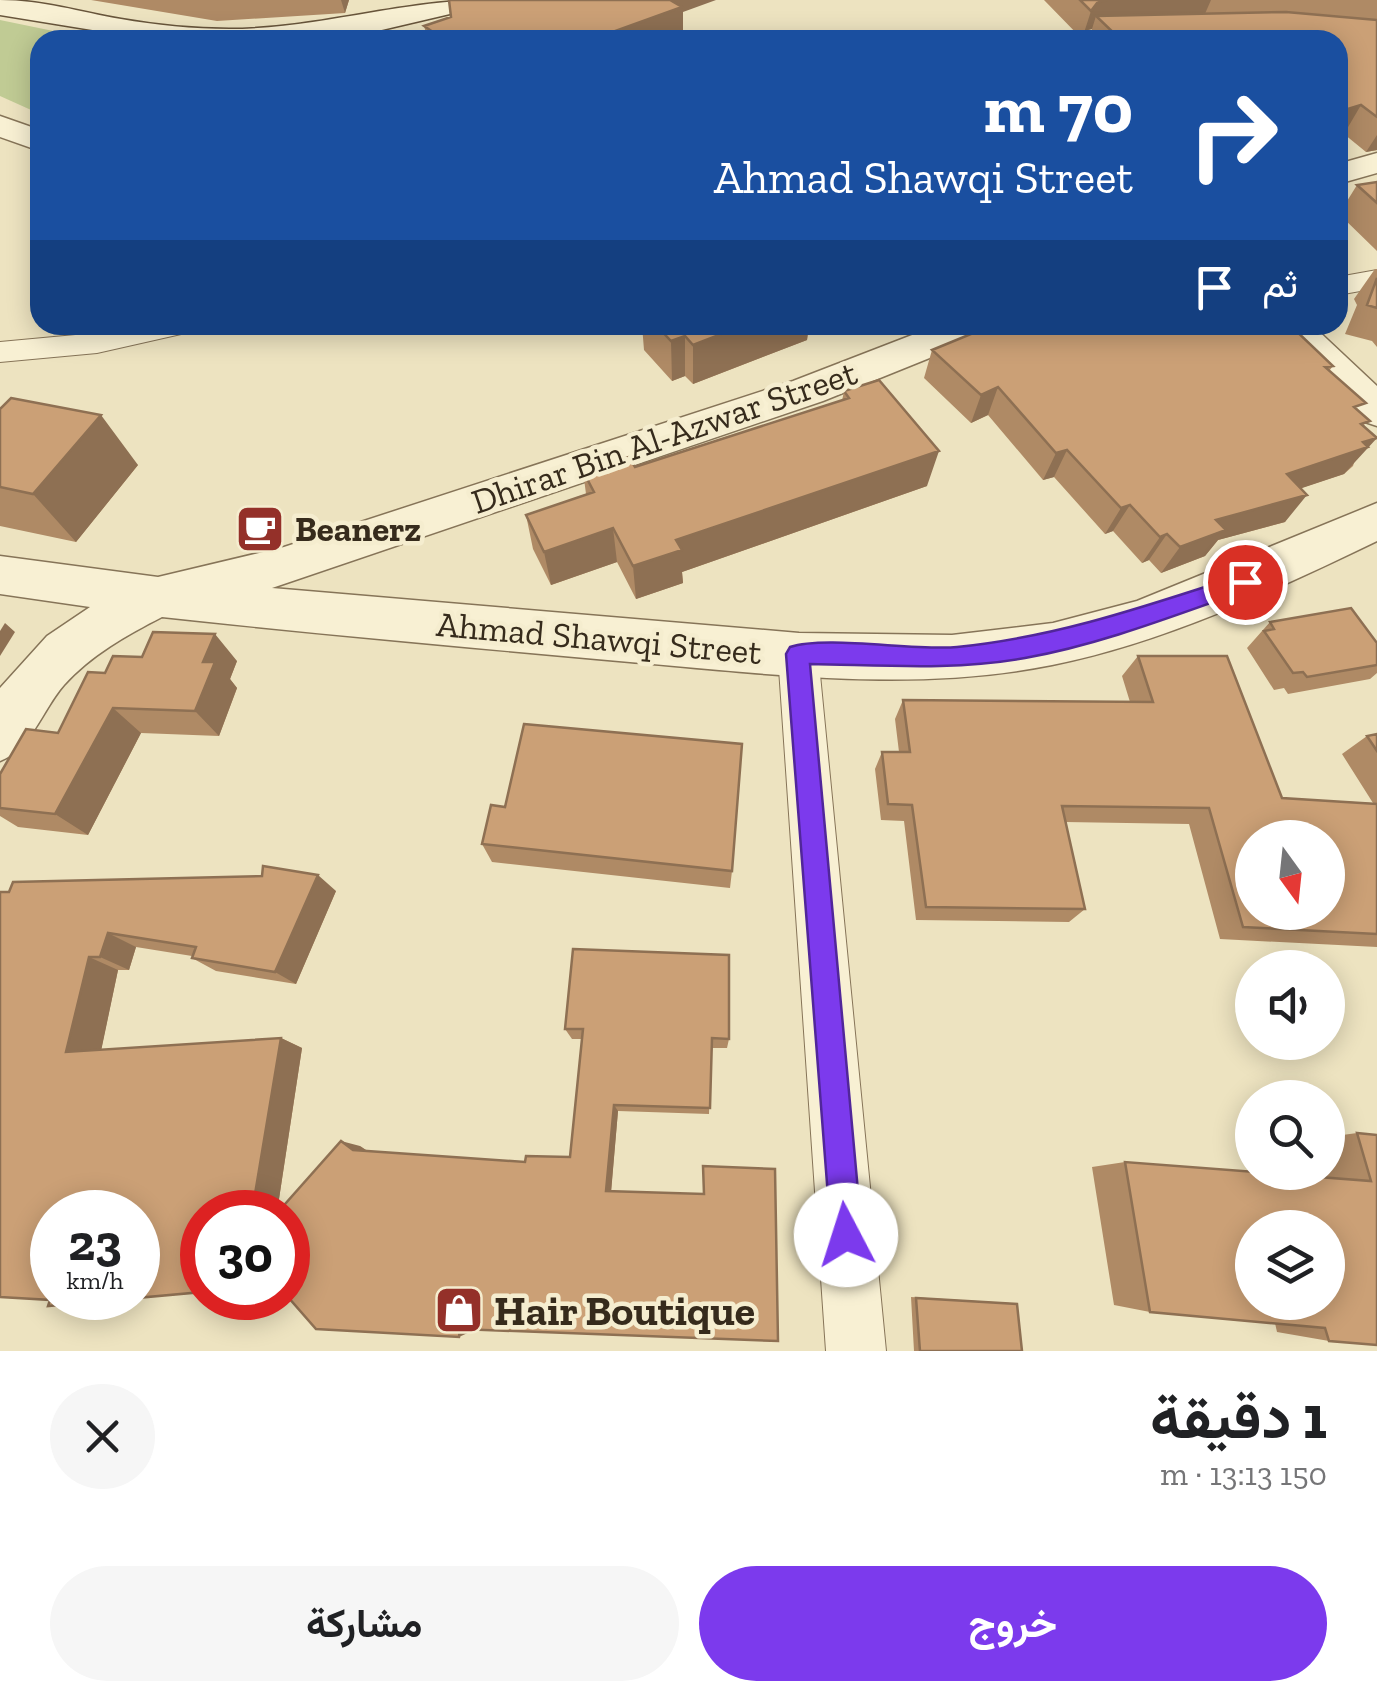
<!DOCTYPE html>
<html lang="ar">
<head>
<meta charset="utf-8">
<style>
  body { margin:0; font-family:"Zilla Slab",Vazirmatn,serif; background:#f6f6f6; color:#202124; direction:rtl; height:100vh; display:flex; flex-direction:column; font-size:38px; white-space:nowrap }
  * { box-sizing:border-box; margin:0 }
  p { font-size:32px; color:#757577 }
  .icon { flex:none; width:55px; height:55px; fill:none; stroke:currentColor; stroke-width:2; stroke-linecap:round; stroke-linejoin:round }
  .map { position:relative; height:1351px; overflow:hidden; direction:ltr }
  .panel { display:flex; flex-direction:column; background:#fff; flex:1 }
  .panel>* { flex:none }
  .guide { position:absolute; left:30px; top:30px; width:1318px; height:305px; border-radius:30px; box-shadow:0 5px 25px #0003; direction:rtl; background:#1a4fa0; color:#fff; overflow:hidden }
  .needle { width:65px; rotate:165deg }
  .tools { position:absolute; left:1235px; top:820px; display:grid; gap:20px }
  .tools a { display:grid; place-items:center; width:110px; height:110px; border-radius:50%; background:#fff; box-shadow:0 5px 25px #0003; font-size:50px }
  .speed { position:absolute; left:30px; top:1190px; display:flex; gap:20px; font-size:50px; font-weight:700; text-align:center }
  .speed>* { display:grid; place-content:center; width:130px; height:130px; border-radius:50%; background:#fff; box-shadow:0 5px 25px #0003; line-height:1 }
  .speed small { font-size:25px; font-weight:400 }
  .speed .limit { border:15px solid #d22; background:#fff; color:#111 }
  .pin { position:absolute; display:grid; place-items:center; width:85px; height:85px; color:#fff; margin:-42px; border:5px solid #fff; border-radius:50%; box-shadow:0 2px 10px #0007 }
  .me { position:absolute; width:110px; margin:-55px; rotate:355deg; stroke-linejoin:round; filter:drop-shadow(0 0 8px #0008) }
  .turn { display:flex; align-items:center; gap:35px; height:210px; padding:0 50px; font-size:45px }
  .turn .icon { width:130px; height:130px; stroke-width:2.5 }
  .turn b { display:block; font-size:70px; line-height:85px }
  .then { display:flex; align-items:center; height:95px; padding:0 50px; background:#0003; gap:20px; font-size:38px }
  .round { display:grid; place-items:center; flex:none; width:105px; height:105px; border-radius:52px; background:#f6f6f6 }
  .overview { display:flex; align-items:center; justify-content:space-between; height:170px; padding:0 50px }
  h1 { font-size:60px; font-weight:700; line-height:75px }
  .action { display:flex; gap:20px; margin-top:auto; padding:20px 50px }
  .action a { flex:1; height:115px; border-radius:60px; background:#7c3aed; color:#fff; font-size:40px; font-weight:700; line-height:115px; text-align:center }
  .action a+a { background:#f6f6f6; color:#202124 }
  .map>svg:first-child { display:block }
</style>
</head>
<body>
<div class="map">
<svg width="1377" height="1351" viewBox="0 0 1377 1351">
  <rect width="100%" height="100%" fill="#ede3c0"/>
  <path fill="#c0cb94" d="M0 20 97 40H40V114L0 96Z"/>
  <g fill="none" stroke-linecap="round" stroke-linejoin="round">
    <g stroke="#867458" stroke-width="2">
      <path id="minor" d="M1377 270V288L1338 295V277Z
        M135 325H194L190 332 97 353 0 362V342L97 333Z
        M798 638 812 642 818 654 886 1351H826L778 654 784 642Z"/>
    </g>
    <g stroke="#867458" stroke-width="3">
      <path id="tertiary" d="M0 116 40 130V151L0 137Z
        M1377 153V173L1338 184V164Z
        M938 325H995L989 334 823 401 272 588 799 633 952 635 1053 623 1137 601 1377 503V541C1273 591 1166 642 1052 665 913 693 770 674 630 662 474 648 318 634 162 617 127 635 91 655 64 685 42 710 31 750 0 761V688L47 636 90 607 0 594V556L158 577 284 547 793 381Z
        M1269 325H1312L1377 386V426L1362 421Z"/>
    </g>
    <g stroke="#68553b" stroke-width="3">
      <path id="secondary" d="M0 0C43 0 80 12 121 19 155 25 194 29 229 29 317 29 401 0 488 0L484 6 356 36 309 40H154L0 15Z"/>
    </g>
    <use href="#minor" fill="#f8f0d3" fill-rule="evenodd"/>
    <use href="#tertiary" fill="#f8f0d3" fill-rule="evenodd"/>
    <use href="#secondary" fill="#f8f0d3" fill-rule="evenodd"/>
  </g>
  <path fill="#af8a65" d="M91 0H349L345 13 217 21Z
    M1044 0H1377V150L1366 152 1344 134 1338 136V40H1088L1092 29 1088 30 1082 39Z
    M683 12V34L667 40H428L424 26Z
    M1377 182V251L1339 214 1357 185Z
    M1375 269H1377V347L1372 341 1345 334 1357 305 1354 299Z
    M642 325H809L807 340 693 384 685 376 672 381 644 350Z
    M987 333 1333 366 1329 371 1359 411 1365 427 1353 466 1344 474 1301 488 1285 522 1218 540 1205 556 1161 573 1149 560 1142 563 1113 531 1105 534 1054 477 1043 480 988 415 971 423 924 378 932 350Z
    M844 391 927 486 682 572 683 583 636 599 617 562 551 585 533 549 526 515 586 494 583 471 635 467 842 401Z
    M0 409 138 465 76 542 0 526Z
    M1270 622 1377 643V673L1370 679 1288 694 1284 688 1274 690 1247 648Z
    M1138 656 1282 798 1373 803 1342 754 1367 736 1377 734V947L1220 939 1189 824 1065 822 1085 909 1069 922 916 920 904 821 881 820 875 769 882 752H899L895 719 903 700 1130 702 1122 676Z
    M142 657 237 661 230 679 237 688 219 736 141 733 88 835 18 827 0 816V808L105 673Z
    M505 807 732 871 730 888 492 862 482 844Z
    M336 891 296 984 216 971 192 958V956L136 947 129 970H118L101 1050 281 1038 302 1048 277 1212 50 1300 0 892Z
    M565 1029 729 1039 727 1048H711L709 1114 618 1111 611 1191 703 1194V1166L775 1169 472 1331 360 1146 367 1151 525 1162 570 1157 582 1039H572Z
    M1357 1133 1377 1135V1345L1329 1341 1277 1332 1275 1323 1150 1312 1114 1305 1092 1167 1125 1162 1318 1177 1317 1172H1328V1137Z
    M911 1297 1010 1303 1017 1304 1022 1351H914Z"/>
  <path fill="#8e7053" d="M341 0H349L345 13Z
    M659 0H716L683 12V34L667 40H596V38Z
    M1107 0H1211L1204 16H1096L1092 29 1088 30 1082 39 1091 11 1097 3Z
    M588 33V40H568Z
    M1361 105 1344 134 1338 136V112Z
    M1377 135V150L1366 152Z
    M745 325H809L807 340 693 384V345Z
    M685 336V376L672 381 671 341Z
    M998 387 988 415 971 423 981 395Z
    M101 415 138 465 76 542 33 494Z
    M1377 438 1344 474 1266 500 1287 474 1363 442Z
    M1067 450 1054 477 1043 480 1056 453Z
    M939 451 927 486 682 572 683 583 636 599 633 566 676 540Z
    M1307 495 1285 522 1218 540 1205 556 1161 573 1180 547 1216 520Z
    M1130 505 1113 531 1105 534 1121 508Z
    M613 528 617 562 551 585 544 552Z
    M1167 534 1149 560 1142 563 1160 537Z
    M5 623 15 632 0 656V631Z
    M215 634 237 661 230 679 237 688 219 736 195 711 203 662Z
    M113 708 141 733 88 835 55 814Z
    M318 875 336 891 296 984 275 972Z
    M108 933 136 947 129 970 100 957Z
    M89 957 118 970 99 1061 66 1052Z
    M281 1038 302 1048 277 1212H252Z
    M614 1105 618 1111 611 1193 606 1191Z
    M341 1141 360 1146 372 1154 353 1150Z
    M473 1323 472 1331 459 1337 460 1329Z"/>
  <path fill="#cba076" stroke="#8e7053" stroke-width="2.5" fill-rule="evenodd" d="M449 0H670L682 7 596 38 588 33 568 40H556L548 35 534 40H435L442 38 424 26 451 17Z
    M1080 0H1107L1097 3 1091 11Z
    M1286 12 1377 20V117L1361 105 1338 112V40H1121L1096 16Z
    M1377 182V203L1357 185Z
    M1377 278V308L1367 305Z
    M656 325H745L693 345 685 336 671 341Z
    M1011 325H1290L1333 366 1325 367 1366 403 1354 407 1370 421 1361 424 1377 438 1363 442 1368 447 1287 474 1307 495 1216 520 1226 530 1180 547 1167 534 1160 537 1130 505 1121 508 1067 450 1056 453 998 387 981 395 932 350 983 329 987 333Z
    M879 380 939 451 676 540 682 550 633 566 613 528 544 552 526 515 594 492 583 471 629 457 635 467 849 398 844 391Z
    M11 398 101 415 33 494 0 487V409Z
    M1351 608 1377 643V665L1307 677 1303 672 1293 673 1264 631 1274 629 1270 622Z
    M153 632 215 634 203 662H215L195 711 113 708 55 814 0 808V774L26 729 58 733 88 672 105 673 113 656 142 657Z
    M1138 656H1227L1282 798 1377 804V934L1243 927 1209 808 1062 806 1085 909 926 907 912 805 888 804 882 752H910L903 700 1153 702ZM1252 838H1328V912H1252Z
    M524 724 742 744 732 871 482 844 491 805 505 807Z
    M1377 734V751L1367 736Z
    M263 866 318 875 275 972 192 958 196 947 108 933 100 957H89L66 1052 281 1038 252 1212H202V1292L48 1306 50 1300 0 1297V892H9L13 882 262 876ZM52 1212H138V1298H52Z
    M573 949 729 955V1039L712 1038 710 1108 614 1105 606 1191 704 1194 703 1166 775 1169 778 1341 460 1329 459 1337 316 1329 288 1297V1212H278L341 1141 353 1150 525 1162 526 1156 570 1157 583 1029H565Z
    M1357 1133 1377 1135V1345L1329 1341 1325 1328 1150 1312 1125 1162 1371 1181ZM1252 1228H1328V1302H1252Z
    M916 1298 1017 1304 1022 1351H920Z"/>
  <path fill="#7c3aed" stroke="#51269a" stroke-width="2.5" d="M1245 574 1253 577 1256 582 1253 588C1178 614 1103 644 1025 658 954 671 881 665 810 664L862 1235 858 1246 846 1251 835 1246 831 1235 786 654 790 647C826 635 913 651 957 647 1058 637 1149 605 1245 574Z"/>
  <defs>
    <g id="cafe-square" transform="scale(2.5)"><rect x="-9" y="-9" width="18" height="18" rx="4" fill="#943029" stroke="#f5edcf"/><path d="M-5.5-4.5H6V0H3Q3 3.5 0 3.5H-2.5Q-5.5 3.5-5.5 0ZM3-3.2v2h1.7v-2ZM-6 4.5H4V6H-6Z" fill="#fff"/></g>
    <g id="shop-square" transform="scale(2.5)"><rect x="-9" y="-9" width="18" height="18" rx="4" fill="#943029" stroke="#f5edcf"/><path d="M-5-2.5h2.3a2.7 3.5 0 0 1 5.4 0H5L5.5 6h-11ZM-1.5-2.5h3a1.5 2.3 0 0 0-3 0Z" fill="#fff"/></g>
  </defs>
  <g fill-rule="evenodd">
    <use href="#cafe-square" x="260" y="529"/>
    <use href="#shop-square" x="459" y="1310"/>
  </g>
  <g text-anchor="middle" dominant-baseline="central" stroke-width="9" stroke-linejoin="round" paint-order="stroke">
    <g font-size="35" fill="#362b1c" stroke="#f5edcf">
      <text transform="translate(664 437) rotate(-19)">Dhirar Bin Al-Azwar Street</text>
      <text transform="translate(599 638) rotate(5)">Ahmad Shawqi Street</text>
    </g>
    <g font-size="35" font-weight="bold" fill="#362b1c" stroke="#f5edcf" text-anchor="start">
      <text x="295" y="529">Beanerz</text>
    </g>
    <g font-size="42" font-weight="bold" fill="#362b1c" stroke="#f5edcf" text-anchor="start">
      <text x="494" y="1310">Hair Boutique</text>
    </g>
  </g>
</svg>
<div class="tools">
<a><svg class="needle" viewBox="-14 -14 28 28"><path d="M0-13l5 13h-10z" fill="#e53935"/><path d="M0 13l5-13h-10z" fill="#757577"/></svg></a>
<a><svg class="icon" aria-label="sound" viewBox="0 0 24 24"><path d="M4 9h4l5-4v14l-5-4H4zM17 9q2 3 0 6"/></svg></a>
<a><svg class="icon" aria-label="search" viewBox="0 0 24 24"><circle cx="10" cy="10" r="6"/><path d="M15 15l6 6"/></svg></a>
<a><svg class="icon" aria-label="layers" viewBox="0 0 24 24"><path d="M12 4l9 5-9 5-9-5zM3 14l9 5 9-5"/></svg></a>
</div>
<div class="speed"><div>23<small>km/h</small></div><div class="limit">30</div></div>
<div class="pin" style="left:1245px;top:582px;background:#d93025"><svg class="icon" aria-label="arrive" viewBox="0 0 24 24"><path d="M6 21V4h12l-3 4 3 4H6"/></svg></div>
<svg class="me" style="left:846px;top:1235px" viewBox="-20 -20 40 40"><circle r="19" fill="#fff"/><path d="M0-13L10 11 0 6-10 11z" fill="#7c3aed"/></svg>
<div class="guide">
<div class="turn"><svg class="icon" aria-label="right" viewBox="0 0 24 24"><path d="M7 20v-9h11M14 6l5 5-5 5"/></svg><div><b>70 m</b>Ahmad Shawqi Street</div></div>
<div class="then">ثم<svg class="icon" aria-label="arrive" viewBox="0 0 24 24"><path d="M6 21V4h12l-3 4 3 4H6"/></svg></div>
</div>
</div>
<section class="panel">
<div class="overview"><div><h1>1 دقيقة</h1><p>150 m · 13:13</p></div><a class="round"><svg class="icon" aria-label="close" viewBox="0 0 24 24"><path d="M6 6l12 12M18 6L6 18"/></svg></a></div>
<div class="action"><a>خروج</a><a>مشاركة</a></div>
</section>
</body>
</html>
